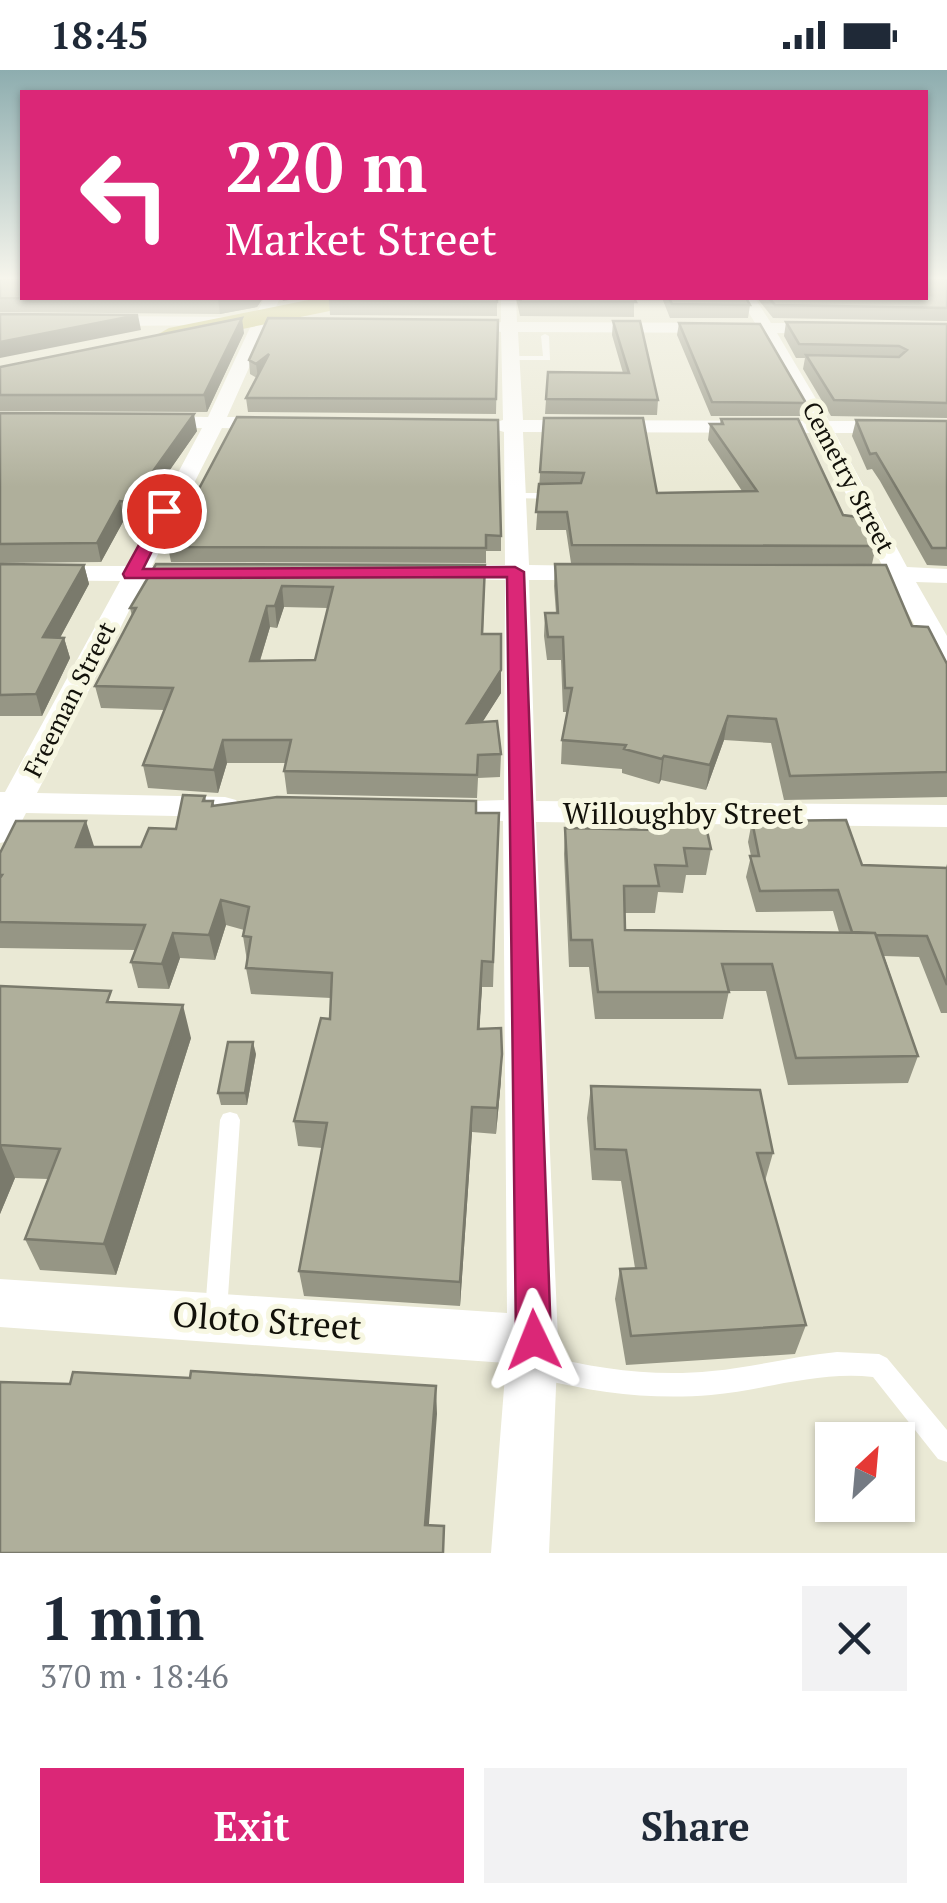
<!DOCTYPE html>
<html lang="en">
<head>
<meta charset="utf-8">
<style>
  body { margin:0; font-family:"PT Serif",serif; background:#f2f2f3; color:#1f2937; height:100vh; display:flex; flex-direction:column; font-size:38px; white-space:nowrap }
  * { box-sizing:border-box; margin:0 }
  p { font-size:32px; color:#747a83 }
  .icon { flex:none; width:55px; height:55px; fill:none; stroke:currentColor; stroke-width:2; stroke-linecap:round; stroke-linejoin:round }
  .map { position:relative; height:1483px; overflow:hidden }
  .sheet { display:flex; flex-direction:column; background:#fff; flex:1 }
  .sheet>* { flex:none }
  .hud { position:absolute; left:20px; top:20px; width:908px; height:210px; border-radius:0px; box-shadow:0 2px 8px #0004; background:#db2777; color:#fff; overflow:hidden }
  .needle { width:65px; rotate:26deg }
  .controls { position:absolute; left:815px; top:1352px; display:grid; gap:20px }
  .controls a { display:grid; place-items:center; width:100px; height:100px; border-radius:0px; background:#fff; box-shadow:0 2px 8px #0004; font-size:50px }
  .pin { position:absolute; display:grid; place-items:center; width:85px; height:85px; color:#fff; margin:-42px; border:5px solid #fff; border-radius:50%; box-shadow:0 2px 10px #0007 }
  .me { position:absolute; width:110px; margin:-55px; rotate:358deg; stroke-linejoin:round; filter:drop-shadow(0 0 8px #0008) }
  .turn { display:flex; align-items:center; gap:35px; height:210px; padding:0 40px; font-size:45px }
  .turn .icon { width:130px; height:130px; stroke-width:2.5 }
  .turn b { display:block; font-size:70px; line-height:85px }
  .round { display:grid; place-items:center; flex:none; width:105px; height:105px; border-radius:0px; background:#f2f2f3 }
  .summary { display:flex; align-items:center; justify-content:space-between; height:170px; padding:0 40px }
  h1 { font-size:60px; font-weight:700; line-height:75px }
  .button { display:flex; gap:20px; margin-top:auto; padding:20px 40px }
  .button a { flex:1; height:115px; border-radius:0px; background:#db2777; color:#fff; font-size:40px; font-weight:700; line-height:115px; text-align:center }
  .button a+a { background:#f2f2f3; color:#1f2937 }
  .status { display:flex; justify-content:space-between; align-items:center; height:70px; padding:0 50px; background:#fff; direction:ltr }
  .status svg { height:28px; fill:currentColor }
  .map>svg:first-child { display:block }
</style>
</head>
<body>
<div class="status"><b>18:45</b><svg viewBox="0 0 49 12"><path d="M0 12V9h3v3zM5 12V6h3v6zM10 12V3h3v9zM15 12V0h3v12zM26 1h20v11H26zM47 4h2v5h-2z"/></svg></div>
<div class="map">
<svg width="947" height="1483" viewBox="0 0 947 1483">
  <rect width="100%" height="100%" fill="#eae9d5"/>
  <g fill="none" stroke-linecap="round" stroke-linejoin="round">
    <path fill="#fff" fill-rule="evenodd" d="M545 264 549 266 550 290H510L506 288 510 286H543L541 266Z
      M516 423H557L562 426 557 429 512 428 511 426Z
      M230 1042 237 1044 240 1050 227 1241 224 1249 216 1252 208 1249 205 1241 220 1050 223 1044Z
      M837 1282 879 1284 887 1288 947 1360V1392L938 1389 873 1307C818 1301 765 1320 711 1325 653 1330 597 1323 541 1309L533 1305 529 1297 533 1289 541 1285C598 1299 654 1307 712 1301 754 1297 795 1286 837 1282Z"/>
    <path fill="#fff" fill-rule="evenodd" d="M264 228H280L227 347H275L285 353 275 359 222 358 152 496 195 497 207 504 195 511H144L37 723 225 727 236 730 241 737 236 744 225 747 26 743 12 770 0 773V722H5L120 511 0 510V496H128L202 358H154L144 352 154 346 208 347Z
      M501 228H516L517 252 755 253 740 228H755L771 253H828L836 258 828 263H777L829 351H947V363H835L907 497 947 499V513L916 512 947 566V597L933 589 891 512 844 510 832 503 844 496 883 497 815 363 523 362 529 495 595 496 607 503 595 510H529L536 731 947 735V757L536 752 558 1270 549 1483H491L506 1293 0 1257V1209L507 1243 503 751 423 747 418 740 423 733 504 730 505 510 439 509 427 502 439 495H505L504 362 484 356 503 350 501 262 479 257 501 252ZM518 262 761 263 810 351 523 350Z
      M243 247 251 252 249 255 97 256 89 251 97 246Z"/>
    <path fill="#c6c274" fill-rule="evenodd" d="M318 228H367L354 236 169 274 155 266 169 258Z"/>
  </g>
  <path fill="#969685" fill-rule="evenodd" d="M0 209 263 228 257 237 220 244 0 242Z
    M947 209V251L773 248 757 228H925Z
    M497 228V246L330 245 329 230Z
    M516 228H634V247L520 246Z
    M662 228H746L750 235 748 248H670Z
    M498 250 496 344 248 342 246 328 257 308 250 304 249 290Z
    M613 251 658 330 657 345 545 344 548 302 623 303 612 265Z
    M786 252 947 254V348L831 346 803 299 805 288H796L784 266Z
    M679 253 806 333 804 346H711L677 265Z
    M244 263 207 342 0 341V297Z
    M0 343 197 361 144 437 132 451 124 450 101 492 0 493Z
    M237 347 501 466V481H486V493L171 492 168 477Z
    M544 348 657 423 742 421 708 370 710 354H720L721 349 843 445 876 476 872 494 571 493 566 460H536Z
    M856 350 947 351V496L927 495 880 411 872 399 867 400 852 366Z
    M0 494 84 495 89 514 60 568H64L70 588 42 646H0Z
    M156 494 485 495 483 564 501 600V623L482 652 501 684 500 707 478 708 477 728 287 724 284 701 286 693H227L218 723 148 718 143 695 164 640 101 638 95 616 132 546 130 538ZM284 537 328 538 315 590 260 591 270 557 277 558Z
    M555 494 912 556 947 594V727L784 730 771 673 724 670 706 720 661 710 659 714 622 703V699L561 694 562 670 567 642H563L561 590H547L544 566 545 543H556L554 516Z
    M205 726 206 731H213L214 735 499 743 493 917H482L479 959 501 1010 496 1064 472 1062 460 1236 304 1226 299 1201 322 1078 298 1076 294 1051 330 949 331 928 251 924 246 898 247 891 243 866 244 860 226 855 215 890 180 888 169 919 138 918 131 892 136 880 0 878V783L93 777H141L176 759Z
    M655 740 711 779 706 805H686L683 823 658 822 655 843H624L625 860 839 862 833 841 756 842 746 807 751 786 748 772 752 751 862 795 946 797 947 794V943H941L919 887 884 886 918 986 908 1013 788 1015 766 921H729L723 949H595L589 897H569L564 784 565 758 653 760Z
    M0 916 114 932 191 968 116 1205 40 1200 25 1169 48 1109 15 1108 0 1144Z
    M256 984 247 1035H221L218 1023Z
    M591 1016 773 1083 765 1111 806 1255 795 1284 626 1295 615 1229 620 1199 635 1198 621 1111 592 1110 587 1048Z"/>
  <path fill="#7a7a6c" d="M227 228H263L257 237 220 244 218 229Z
    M282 228H302L283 231Z
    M138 245 141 260 0 288V272Z
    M242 248 244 263 207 342 204 325Z
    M269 284 258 308 256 294Z
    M194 344 197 361 144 437 132 451 128 432Z
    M120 431 124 450 101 492 97 473Z
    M84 495 89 514 49 588 43 567Z
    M282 516 284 537 277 558 275 536Z
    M267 536 270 557 253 613 250 591Z
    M64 568 70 588 42 646 36 624Z
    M501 600V623L468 675 467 653Z
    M728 646 724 670 706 720 710 695Z
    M223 670 227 693 218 723 214 700Z
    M664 686 661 710 659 714 662 689Z
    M86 751 94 776 76 777Z
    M221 830 226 855 215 890 209 865Z
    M173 863 180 888 169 919 162 894Z
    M482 891V917L478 984V959Z
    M183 935 191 968 116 1205 104 1174Z
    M253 972 256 984 247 1035 245 1023Z
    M502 984 501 1010 496 1064 497 1038Z
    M472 1037V1062L460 1236V1212Z
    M1 1075 15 1108 0 1144V1077Z
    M436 1316 437 1344 427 1481 425 1455Z"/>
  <path fill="#afaf9b" stroke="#7a7a6c" stroke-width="2.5" fill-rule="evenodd" d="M0 209H22V228H227L218 229 0 228Z
    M925 209H947V238L775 235 769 228H925Z
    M342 228H497V232L329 230Z
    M520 228H634L636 232H521Z
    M669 228H746L750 235 672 234Z
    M0 244 138 245 0 272Z
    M242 248 204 325H0V297Z
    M268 248 498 250 496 329 246 328 269 284 256 294 249 290Z
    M613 251H640L658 330 546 329 548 302 629 303Z
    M786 252 947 254V333L834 330 806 285 899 287 907 280 899 276 799 274Z
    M679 253 760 254 806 333 712 332Z
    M0 343 194 344 141 418 128 432 120 431 97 473 0 474Z
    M237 347 498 350 501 466 486 465V478L168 477Z
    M544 348H643L657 423 757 421 710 354H723L721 349H798L843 445 865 448 876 476 572 475 567 442H536L539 414 581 413 584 403 540 402Z
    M856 350 947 351V478H932L876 383 870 384Z
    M0 494 84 495 43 567 64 568 36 624 0 625Z
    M156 494 485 495 482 564H501V600L467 653 497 651 501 684 478 685 477 705 284 701 291 670H223L214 700 143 695 173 618 95 616 136 538H130ZM282 516 333 517 315 590 250 591 267 536H275Z
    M555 494 886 495 912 556 928 557 947 594V702L790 706 776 649 728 646 710 695 664 686 662 689 624 679 626 675 562 670 572 618H565L563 567H548L545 543H558Z
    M183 725 205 726 203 731H213L212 736 277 727 476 731V743H499L493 892 482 891 478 959 501 958 502 984 497 1038 472 1037 460 1212 299 1201 327 1053 294 1051 321 948 330 949 332 903 246 898 251 867 243 866 249 837 221 830 209 865 173 863 162 894 131 892 145 855 0 852V808L2 805H0V783L16 751H86L76 777H141L149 758 176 759Z
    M655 740 703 743 711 779 684 778 687 796 655 795 659 816H624L625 860 875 863 918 986 796 988 772 894H722L729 922H598L592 870H571L565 758 658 760Z
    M846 750 862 795 947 798V915L927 866 876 865 875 863 852 862 838 820 760 821 750 786H759L752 751Z
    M0 916 111 921 107 932 183 935 104 1174 25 1169 60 1079 1 1075 0 1077Z
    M228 972H253L245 1023H218Z
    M591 1016 760 1020 773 1083H757L806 1255 631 1266 620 1199 646 1198 626 1080 595 1079Z
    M191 1301 436 1316 425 1455 444 1456 443 1483H0V1312L70 1314 73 1302 190 1308Z"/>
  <linearGradient id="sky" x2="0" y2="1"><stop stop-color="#8dadaf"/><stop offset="0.5" stop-color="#f6f5ec"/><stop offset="1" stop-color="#f6f5ec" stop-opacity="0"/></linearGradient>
  <rect width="947" height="417" fill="url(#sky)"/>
  <path fill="#db2777" stroke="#8e194d" stroke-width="2.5" d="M159 438 172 441 143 499 515 497 524 502 551 1270 546 1282 534 1287 521 1282 516 1270 507 507 125 508 123 504Z"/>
  <g text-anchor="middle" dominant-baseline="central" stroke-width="10" stroke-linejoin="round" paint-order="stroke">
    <g font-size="25" fill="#12110a" stroke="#f7f7e2">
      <text transform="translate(849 407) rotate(62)">Cemetry Street</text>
      <text transform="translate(69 629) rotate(-63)">Freeman Street</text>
    </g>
    <g font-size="30" fill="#12110a" stroke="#f7f7e2">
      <text x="683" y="743">Willoughby Street</text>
    </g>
    <g font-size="35" fill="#12110a" stroke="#f7f7e2">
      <text transform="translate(267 1250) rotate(4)">Oloto Street</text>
    </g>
  </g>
</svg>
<div class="controls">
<a><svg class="needle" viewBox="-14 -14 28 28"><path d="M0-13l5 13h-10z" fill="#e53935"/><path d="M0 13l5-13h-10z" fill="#747a83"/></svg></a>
</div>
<div class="pin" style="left:164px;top:441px;background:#d93025"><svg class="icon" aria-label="arrive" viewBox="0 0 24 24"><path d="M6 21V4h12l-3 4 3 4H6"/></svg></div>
<svg class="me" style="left:534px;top:1270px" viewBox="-20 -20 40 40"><path d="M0-17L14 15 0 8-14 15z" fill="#db2777" stroke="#fff" stroke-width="4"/></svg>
<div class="hud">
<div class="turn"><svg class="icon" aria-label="left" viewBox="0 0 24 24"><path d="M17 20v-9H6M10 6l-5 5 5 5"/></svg><div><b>220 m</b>Market Street</div></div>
</div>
</div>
<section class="sheet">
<div class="summary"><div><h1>1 min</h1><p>370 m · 18:46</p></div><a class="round"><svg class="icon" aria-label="close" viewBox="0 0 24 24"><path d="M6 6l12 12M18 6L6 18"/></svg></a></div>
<div class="button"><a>Exit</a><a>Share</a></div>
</section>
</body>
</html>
